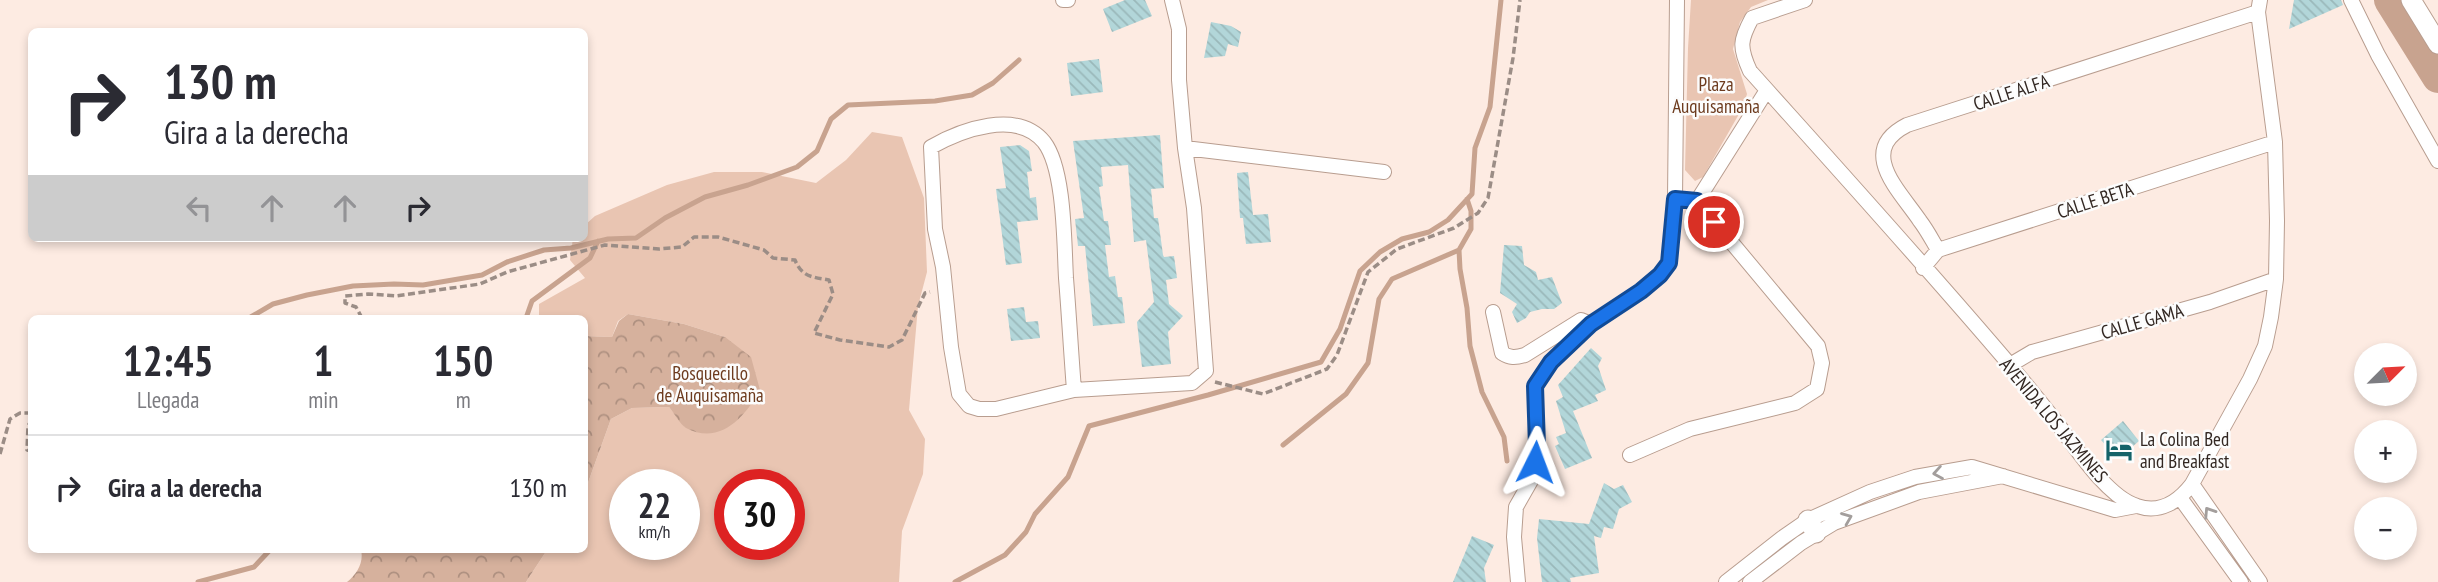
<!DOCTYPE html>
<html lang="es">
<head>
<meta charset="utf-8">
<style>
  body { margin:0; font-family:"PT Sans Narrow",sans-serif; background:#f2f2f3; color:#2b2b33; height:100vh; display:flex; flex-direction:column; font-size:26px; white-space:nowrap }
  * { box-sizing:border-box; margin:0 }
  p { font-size:23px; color:#7c7c81 }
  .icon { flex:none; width:38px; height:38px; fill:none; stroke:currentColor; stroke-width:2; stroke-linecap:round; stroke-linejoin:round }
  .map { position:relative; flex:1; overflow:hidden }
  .sheet { position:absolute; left:28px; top:315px; width:560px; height:238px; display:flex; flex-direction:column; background:#fff; border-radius:10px; box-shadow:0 4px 10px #0003 }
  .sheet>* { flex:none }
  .banner { position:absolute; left:28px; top:28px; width:560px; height:214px; border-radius:10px; box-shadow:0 4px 10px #0003; background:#fff; color:#2b2b33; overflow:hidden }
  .needle { width:46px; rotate:66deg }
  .buttons { position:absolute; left:2354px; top:343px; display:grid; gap:14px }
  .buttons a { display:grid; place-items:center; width:63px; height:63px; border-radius:50%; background:#fff; box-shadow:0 4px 10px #0003; font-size:35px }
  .speed { position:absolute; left:609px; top:469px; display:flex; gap:14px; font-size:35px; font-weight:700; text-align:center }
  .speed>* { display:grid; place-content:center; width:91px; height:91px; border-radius:50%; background:#fff; box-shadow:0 4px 10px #0003; line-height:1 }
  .speed small { font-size:18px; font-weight:400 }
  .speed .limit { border:10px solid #d22; background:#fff; color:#111 }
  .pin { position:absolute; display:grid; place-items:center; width:60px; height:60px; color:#fff; margin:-30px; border:4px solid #fff; border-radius:50%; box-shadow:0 2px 7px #0007 }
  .me { position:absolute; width:77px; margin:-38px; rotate:3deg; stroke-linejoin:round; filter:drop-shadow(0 0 5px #0008) }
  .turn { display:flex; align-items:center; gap:24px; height:147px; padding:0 21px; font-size:32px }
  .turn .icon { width:91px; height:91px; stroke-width:2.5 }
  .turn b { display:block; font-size:49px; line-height:60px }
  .lanes { display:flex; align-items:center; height:66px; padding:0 21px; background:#0003; justify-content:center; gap:35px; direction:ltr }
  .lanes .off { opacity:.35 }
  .eta { display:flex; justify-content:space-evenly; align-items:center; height:119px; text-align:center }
  .eta b { font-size:42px; font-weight:700; line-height:49px }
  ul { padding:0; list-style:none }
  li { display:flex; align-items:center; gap:21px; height:105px; padding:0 21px; border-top:2px solid #e1e1e2 }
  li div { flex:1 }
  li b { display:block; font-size:26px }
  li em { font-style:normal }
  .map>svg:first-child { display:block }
</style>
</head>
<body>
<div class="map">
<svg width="2438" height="582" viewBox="0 0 2438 582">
  <defs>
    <pattern id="forest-crowns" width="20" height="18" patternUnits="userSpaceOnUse" patternTransform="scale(1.75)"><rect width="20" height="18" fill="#d6b19d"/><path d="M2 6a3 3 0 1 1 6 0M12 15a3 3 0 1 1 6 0" fill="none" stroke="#ae9080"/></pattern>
    <pattern id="building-back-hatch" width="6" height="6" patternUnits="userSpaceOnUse" patternTransform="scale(1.75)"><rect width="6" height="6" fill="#b2d6d9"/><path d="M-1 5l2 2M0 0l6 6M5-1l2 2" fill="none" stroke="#9ab8ba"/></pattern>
  </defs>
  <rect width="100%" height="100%" fill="#fdebe2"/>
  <path fill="#e9c5b2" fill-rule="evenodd" d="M1691 0H1768L1751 7 1740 22 1733 49 1747 94 1743 107 1703 177 1695 181 1685 170 1688 48Z
    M872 132 902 137 924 198 927 272 918 306 909 410 925 439 923 474 902 531 899 582H526L547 550H584L585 491 611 419 632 408 669 407 685 427 725 337 684 324 628 314 618 321 612 337 585 336 584 318H539V304L585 278 570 260 573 238H584L585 225 595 216 667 185 714 172H762L816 183 846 160ZM625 485H684V544H625ZM730 485H789V544H730Z"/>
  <path fill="url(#forest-crowns)" d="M628 314 684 324 725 337 751 357 760 390C745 417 720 446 686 428 680 424 674 413 669 407L632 408 611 419 585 491V336L612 337 619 321Z
    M361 550H547L526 582H347C357 574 364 562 361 550Z"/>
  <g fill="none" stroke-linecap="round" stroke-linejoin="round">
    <path stroke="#c8a38f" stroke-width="5" d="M1467 199 1471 211V229L1459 250 1460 269 1467 308 1470 346 1482 392 1504 437 1507 461
      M249 318 273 304 307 295 353 286 394 284 423 285 482 275 507 262 544 250 571 248 608 239 636 238 665 218 705 197 748 185 797 167 817 151 831 119 848 105 935 101 972 95 993 83 1019 60
      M526 318 532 301 590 258 598 241
      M1283 445 1346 394 1368 363 1379 299 1392 279 1459 250
      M198 582 254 567 270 550
      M955 582 1005 555 1026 532 1035 514 1068 477 1089 426 1208 395 1321 362 1340 329 1360 271 1380 252 1402 239 1429 232 1448 220 1472 194 1475 148 1490 107 1501 0"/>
    <path stroke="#c8a38f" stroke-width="32" d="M2390 0 2438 77"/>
  </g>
  <path fill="url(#building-back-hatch)" d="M1125 0H1145L1152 16 1112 32 1103 9Z
    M2294 0H2341L2343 5 2289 29Z
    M1211 22 1231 26 1241 32 1238 47 1228 44 1225 56 1204 58Z
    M1099 59 1103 92 1071 96 1067 63Z
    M1160 135 1164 188 1151 189 1154 218H1158L1163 255 1164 257 1174 256 1177 278 1166 280 1169 304 1183 316 1168 332 1171 364 1142 367 1137 322 1154 302 1146 240 1134 242 1128 165 1101 167 1103 186 1099 187 1104 221H1108L1111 245H1105L1109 277 1115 276 1118 297H1122L1125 323 1093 326 1085 246H1078L1075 219 1084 218 1073 141Z
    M1020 145 1029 151 1032 171 1027 172 1030 198 1036 197 1038 220 1017 222 1022 263 1006 265 996 189 1006 188 1000 147Z
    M1248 172 1253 215 1268 214 1271 242 1246 244 1243 218H1240L1237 173Z
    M1504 245 1522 246 1524 265 1536 272 1538 280 1552 277 1562 303 1554 309H1542L1530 312 1526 318 1517 323 1512 312 1517 304 1500 293Z
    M1024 307 1026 322 1038 321 1040 338 1011 341 1007 309Z
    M1591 348 1602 358 1598 366 1606 390 1595 395 1598 401 1573 411 1592 458 1565 469 1555 446 1559 444 1556 437 1566 433 1556 401 1563 397 1558 385Z
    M2123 421 2139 441 2118 459 2101 440Z
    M1604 483 1614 489 1623 485 1632 502 1619 509 1613 529 1604 527 1601 538 1594 536 1599 573 1570 578 1571 582H1542L1537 538 1539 519 1589 524Z
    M1472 536 1494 545 1484 568 1486 582H1453Z"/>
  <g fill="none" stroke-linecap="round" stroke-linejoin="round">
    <g stroke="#b89d8f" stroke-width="16">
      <path id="street" d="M1063 0H1068
        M1805 0 1752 18C1740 40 1739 47 1750 71 1837 168 1925 265 2010 365 2027 386 2044 406 2060 427 2078 451 2108 497 2137 506 2160 514 2179 501 2192 484L2250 379 2265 346 2271 317 2276 279 2277 221 2275 142 2258 12 2260 0
        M2351 0 2378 55 2438 161
        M1185 148 1384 172
        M1690 201H1697L1767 90
        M1938 250C1932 240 1927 230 1920 221 1900 191 1856 151 1907 125L2258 12
        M1923 268 1938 250 2275 142
        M1493 312 1502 353C1510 358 1515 358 1525 355L1581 320 1591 324
        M2010 365 2032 352 2210 302 2276 279
        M1074 390C1071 352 1069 315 1066 278 1064 244 1065 169 1044 142 1017 109 961 130 931 147L935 229 943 267 951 347 959 394 969 406 979 409H996L1074 390 1192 383 1206 371 1194 208 1185 148 1179 80V29L1172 0
        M1630 455 1690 429 1795 403 1817 389 1822 363 1818 346 1697 201
        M2192 484 2260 582
        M2181 499 2241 582
        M1518 582 1514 537 1516 507 1533 477 1537 446 1535 385 1551 362 1591 324 1641 291 1660 275 1669 263 1675 199 1677 0
        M1726 582 1782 538 1808 520 1870 492 1915 477 1972 467 2115 510 2136 506
        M1750 582 1801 543 1834 523 1919 492 2003 476"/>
    </g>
    <g stroke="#b89d8f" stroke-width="21">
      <path id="secondary" d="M2411 0 2438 44
        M1808 520 1816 533"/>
    </g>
    <path stroke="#9b8d86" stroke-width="3.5" stroke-dasharray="7 3.5" stroke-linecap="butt" d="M362 318 356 307 345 303V296L368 294 396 296 480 284 507 272 605 245 659 249 682 247 694 237H718L764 250 773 258 795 260C802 277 812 277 829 280L833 294 814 333 840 340 889 347 902 340 925 293 930 292
      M1215 382 1263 394 1327 369 1337 355 1368 272 1397 249 1454 228 1478 213 1488 198 1513 58 1520 0
      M32 419 28 426 27 450 32 452
      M0 454 10 419 20 413H32"/>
    <use href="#street" stroke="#fff" stroke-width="14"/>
    <use href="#secondary" stroke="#fff" stroke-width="19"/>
  </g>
  <defs><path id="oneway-chevron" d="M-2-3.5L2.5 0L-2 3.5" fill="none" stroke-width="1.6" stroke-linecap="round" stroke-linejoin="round" transform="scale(1.75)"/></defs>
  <g stroke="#a39e9c">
    <use href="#oneway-chevron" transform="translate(1938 473) rotate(170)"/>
    <use href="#oneway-chevron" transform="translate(2209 512) rotate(-123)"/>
    <use href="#oneway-chevron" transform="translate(1847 518) rotate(-22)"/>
  </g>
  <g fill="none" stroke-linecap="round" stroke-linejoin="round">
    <g stroke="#114b97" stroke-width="18">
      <path id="route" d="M1535 462 1537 446 1535 386 1551 362 1591 324 1641 291 1660 275 1669 263 1675 199 1697 201 1714 222"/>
    </g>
    <use href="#route" stroke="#1a73e8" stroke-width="12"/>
  </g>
  <defs>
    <g id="hotel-bare" transform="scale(2.1)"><path d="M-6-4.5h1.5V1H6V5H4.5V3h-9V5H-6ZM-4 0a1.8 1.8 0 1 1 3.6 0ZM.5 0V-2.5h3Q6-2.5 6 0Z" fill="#146369" stroke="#fcfcfc" stroke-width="2.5" paint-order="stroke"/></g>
  </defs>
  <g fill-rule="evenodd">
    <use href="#hotel-bare" x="2119" y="450"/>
  </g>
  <g text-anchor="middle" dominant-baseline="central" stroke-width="5" stroke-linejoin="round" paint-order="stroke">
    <g font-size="19" fill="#6d3b1e" stroke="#fcfcfc">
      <text x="1716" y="84">Plaza<tspan x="1716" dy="22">Auquisamaña</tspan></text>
      <text x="710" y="373">Bosquecillo<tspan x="710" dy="22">de Auquisamaña</tspan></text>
    </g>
    <g font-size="19" fill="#322722" stroke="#fcfcfc">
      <text transform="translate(2011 92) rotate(-18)">CALLE ALFA</text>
      <text transform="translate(2095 200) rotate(-18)">CALLE BETA</text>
      <text transform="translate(2142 321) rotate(-16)">CALLE GAMA</text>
      <text transform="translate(2054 420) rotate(50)">AVENIDA LOS JAZMINES</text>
    </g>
    <g font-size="19" fill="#322722" stroke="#fcfcfc" text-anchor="start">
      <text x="2140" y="439">La Colina Bed<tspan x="2140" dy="22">and Breakfast</tspan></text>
    </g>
  </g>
</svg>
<div class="buttons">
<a><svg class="needle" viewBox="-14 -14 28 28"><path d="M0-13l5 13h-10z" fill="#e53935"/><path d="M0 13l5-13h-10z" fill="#7c7c81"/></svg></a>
<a>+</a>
<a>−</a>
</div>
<div class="speed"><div>22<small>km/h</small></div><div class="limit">30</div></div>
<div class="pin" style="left:1714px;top:222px;background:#d93025"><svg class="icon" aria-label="arrive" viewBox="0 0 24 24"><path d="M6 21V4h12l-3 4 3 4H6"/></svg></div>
<svg class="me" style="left:1535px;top:462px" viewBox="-20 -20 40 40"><path d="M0-17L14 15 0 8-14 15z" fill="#1a73e8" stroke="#fff" stroke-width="4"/></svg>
<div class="banner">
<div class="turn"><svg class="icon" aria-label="right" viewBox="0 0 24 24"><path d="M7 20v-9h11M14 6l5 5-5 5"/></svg><div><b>130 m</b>Gira a la derecha</div></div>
<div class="lanes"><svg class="icon off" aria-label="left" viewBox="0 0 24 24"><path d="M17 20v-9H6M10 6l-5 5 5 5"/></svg><svg class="icon off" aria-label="ahead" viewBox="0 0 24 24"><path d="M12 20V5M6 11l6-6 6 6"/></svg><svg class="icon off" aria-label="ahead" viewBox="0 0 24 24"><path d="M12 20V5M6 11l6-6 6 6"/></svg><svg class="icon" aria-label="right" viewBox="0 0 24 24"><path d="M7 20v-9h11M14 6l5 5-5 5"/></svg></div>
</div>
<section class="sheet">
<div class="eta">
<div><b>12:45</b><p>Llegada</p></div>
<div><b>1</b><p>min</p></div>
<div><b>150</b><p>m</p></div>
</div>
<ul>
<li><svg class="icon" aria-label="right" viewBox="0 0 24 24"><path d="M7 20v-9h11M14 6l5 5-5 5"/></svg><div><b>Gira a la derecha</b></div><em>130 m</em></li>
</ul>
</section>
</div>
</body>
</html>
